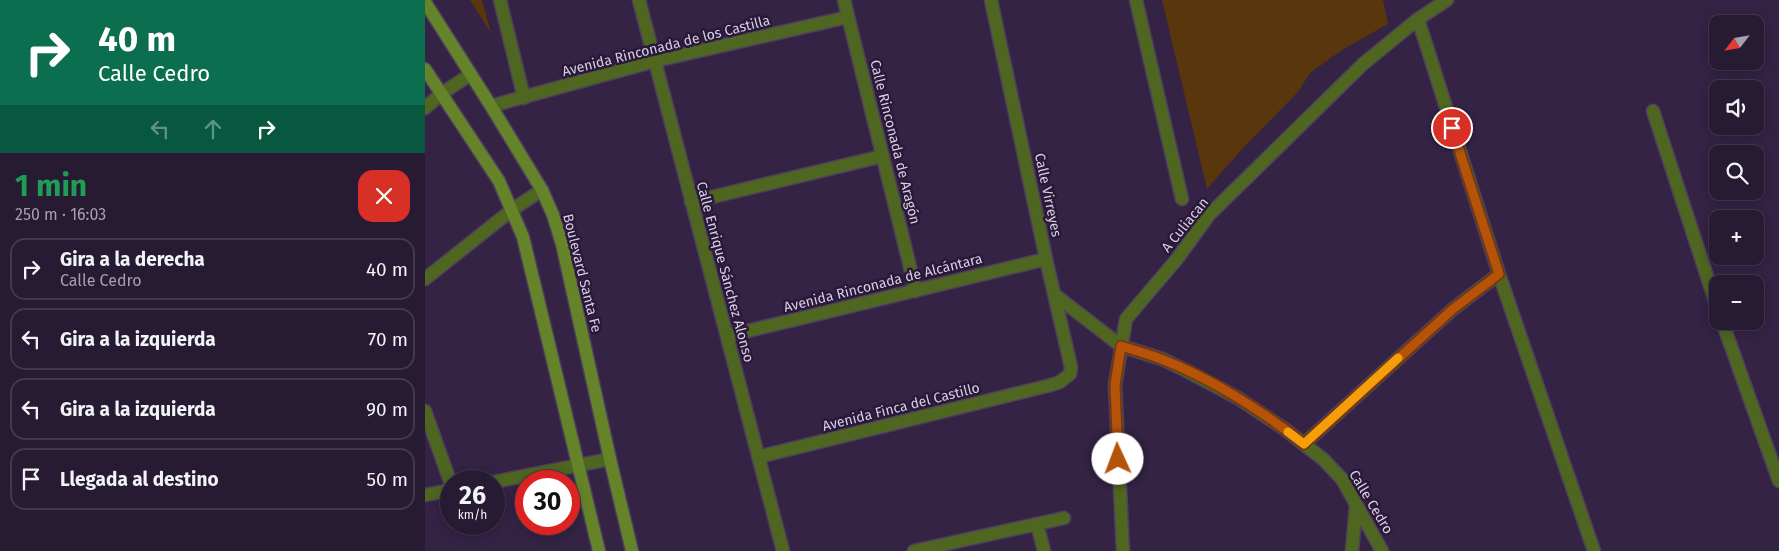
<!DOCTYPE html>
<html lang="es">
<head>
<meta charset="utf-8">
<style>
  body { margin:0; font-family:"Fira Sans",sans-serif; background:#33273f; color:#f1f3f6; height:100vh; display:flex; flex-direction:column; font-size:19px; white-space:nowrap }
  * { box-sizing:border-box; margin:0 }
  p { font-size:16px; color:#a4a1ac }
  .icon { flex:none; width:28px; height:28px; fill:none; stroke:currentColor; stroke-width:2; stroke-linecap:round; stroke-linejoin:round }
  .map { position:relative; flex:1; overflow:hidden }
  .sheet { display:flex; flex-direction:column; background:#271a33; width:425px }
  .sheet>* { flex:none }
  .banner { background:#0b6e4f; color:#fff; overflow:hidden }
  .needle { width:32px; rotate:239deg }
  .buttons { position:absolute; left:1284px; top:15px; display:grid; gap:10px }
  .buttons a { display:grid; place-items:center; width:55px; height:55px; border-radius:10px; background:#271a33; box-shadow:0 2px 12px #0003,0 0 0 1px #43384e; font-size:25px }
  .speed { position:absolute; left:15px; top:470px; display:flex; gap:10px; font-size:25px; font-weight:700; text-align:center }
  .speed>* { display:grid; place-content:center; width:65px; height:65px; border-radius:50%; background:#271a33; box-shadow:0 2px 12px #0003,0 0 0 1px #43384e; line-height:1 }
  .speed small { font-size:12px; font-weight:400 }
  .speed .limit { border:8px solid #d22; background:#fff; color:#111 }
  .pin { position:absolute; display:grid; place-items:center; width:42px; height:42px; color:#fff; margin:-21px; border:2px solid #fff; border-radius:50%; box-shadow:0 1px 5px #0007 }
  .me { position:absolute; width:55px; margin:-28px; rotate:358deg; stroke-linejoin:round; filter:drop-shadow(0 0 4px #0008) }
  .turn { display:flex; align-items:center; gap:18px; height:105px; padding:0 15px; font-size:22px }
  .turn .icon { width:65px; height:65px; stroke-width:2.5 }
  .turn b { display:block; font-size:35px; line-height:42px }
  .lanes { display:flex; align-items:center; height:48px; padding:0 15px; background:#0003; justify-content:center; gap:25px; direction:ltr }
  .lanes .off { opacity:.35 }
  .round { display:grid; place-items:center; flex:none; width:52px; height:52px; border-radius:15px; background:#33273f }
  .summary { display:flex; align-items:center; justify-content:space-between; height:85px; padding:0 15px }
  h1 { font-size:30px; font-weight:700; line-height:38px; color:#1e9e55 }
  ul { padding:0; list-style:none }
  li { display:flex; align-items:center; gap:15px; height:62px; margin:0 10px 8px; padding:0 5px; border:2px solid #43384e; border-radius:15px }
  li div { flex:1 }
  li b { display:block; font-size:19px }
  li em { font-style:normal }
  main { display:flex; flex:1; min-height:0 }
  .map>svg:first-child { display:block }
</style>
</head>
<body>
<main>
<section class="sheet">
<div class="banner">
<div class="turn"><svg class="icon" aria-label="right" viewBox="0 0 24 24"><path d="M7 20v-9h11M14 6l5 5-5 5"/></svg><div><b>40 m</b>Calle Cedro</div></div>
<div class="lanes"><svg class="icon off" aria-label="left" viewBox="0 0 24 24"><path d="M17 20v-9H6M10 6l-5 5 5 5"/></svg><svg class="icon off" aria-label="ahead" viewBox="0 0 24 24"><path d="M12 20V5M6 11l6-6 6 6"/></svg><svg class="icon" aria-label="right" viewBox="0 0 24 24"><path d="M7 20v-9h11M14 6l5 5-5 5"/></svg></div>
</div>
<div class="summary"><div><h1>1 min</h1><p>250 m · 16:03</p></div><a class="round" style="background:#d93025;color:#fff"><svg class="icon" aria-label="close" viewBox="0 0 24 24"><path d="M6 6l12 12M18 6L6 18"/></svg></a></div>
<ul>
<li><svg class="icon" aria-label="right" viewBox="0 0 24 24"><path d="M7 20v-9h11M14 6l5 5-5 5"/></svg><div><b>Gira a la derecha</b><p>Calle Cedro</p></div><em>40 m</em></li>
<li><svg class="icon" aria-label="left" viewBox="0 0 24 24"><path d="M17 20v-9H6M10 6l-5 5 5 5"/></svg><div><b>Gira a la izquierda</b></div><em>70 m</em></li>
<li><svg class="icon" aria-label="left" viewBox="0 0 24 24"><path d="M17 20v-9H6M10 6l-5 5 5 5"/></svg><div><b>Gira a la izquierda</b></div><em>90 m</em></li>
<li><svg class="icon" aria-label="arrive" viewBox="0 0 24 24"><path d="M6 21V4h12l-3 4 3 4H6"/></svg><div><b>Llegada al destino</b></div><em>50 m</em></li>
</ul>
</section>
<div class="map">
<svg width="1354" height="551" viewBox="0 0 1354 551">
  <rect width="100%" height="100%" fill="#342344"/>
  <path fill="#59360c" d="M45 0H57L66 33Z
    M737 0H958L963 24 917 50 885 73 873 92 818 148 782 189Z"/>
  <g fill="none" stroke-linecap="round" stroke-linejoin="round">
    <g stroke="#4e3f5e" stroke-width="15">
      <path id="street" d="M75 0 99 98
        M214 0 358 551
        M419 0 491 291
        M711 0 757 199
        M993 19 1074 274 1169 551
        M66 106 230 61 423 17
        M0 108 16 94 46 74
        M1228 111 1292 307
        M266 202 458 156
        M0 279 88 209 117 190
        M630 295 696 346 737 359 760 370 813 398 861 430 899 460 917 479 957 551
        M1297 321 1354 481
        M302 336 621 259
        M0 411 26 484
        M879 444 1028 309 1074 274
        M333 457 626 385 635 382 645 374 646 367 621 259 566 0
        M69 482 185 459
        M0 495 26 490
        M612 524 619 551
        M489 551 639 518
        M698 551 690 385 701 319 752 259 784 215 938 64 993 19 1022 0
        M927 551 931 505"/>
    </g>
    <g stroke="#4e3f5e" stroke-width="15">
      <path id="secondary" d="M0 2 66 106 117 190 128 215 137 244 185 459 207 551
        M0 69 74 181 98 237 174 551"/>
    </g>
    <use href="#street" stroke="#4e6620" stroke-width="12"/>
    <use href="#secondary" stroke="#65842a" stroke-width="12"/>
  </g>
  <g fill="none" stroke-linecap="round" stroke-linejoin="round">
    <g stroke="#753606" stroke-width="12">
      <path id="route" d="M693 459 690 385 696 346C709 350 723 354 736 359 784 377 839 412 879 444L1028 309 1074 274 1027 128"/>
    </g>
    <use href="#route" stroke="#b45309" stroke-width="9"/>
    <path stroke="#f59e0b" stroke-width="9" d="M863 432 879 444 973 358"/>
  </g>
  <g text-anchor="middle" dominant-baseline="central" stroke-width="5" stroke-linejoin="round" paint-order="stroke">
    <g font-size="14" fill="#d9cfe5" stroke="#2a1939">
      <text transform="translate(241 46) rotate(-14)">Avenida Rinconada de los Castilla</text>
      <text transform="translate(470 142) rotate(76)">Calle Rinconada de Aragón</text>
      <text transform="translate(623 195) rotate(78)">Calle Virreyes</text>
      <text transform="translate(760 225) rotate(-51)">A Culiacan</text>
      <text transform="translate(300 272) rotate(75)">Calle Enrique Sánchez Alonso</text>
      <text transform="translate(157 273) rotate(76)">Boulevard Santa Fe</text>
      <text transform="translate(458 283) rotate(-14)">Avenida Rinconada de Alcántara</text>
      <text transform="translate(476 407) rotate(-14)">Avenida Finca del Castillo</text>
      <text transform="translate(946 502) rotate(59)">Calle Cedro</text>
    </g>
  </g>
</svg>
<div class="buttons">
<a><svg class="needle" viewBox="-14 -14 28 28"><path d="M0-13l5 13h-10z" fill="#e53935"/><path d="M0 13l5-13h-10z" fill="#a4a1ac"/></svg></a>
<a><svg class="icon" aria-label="sound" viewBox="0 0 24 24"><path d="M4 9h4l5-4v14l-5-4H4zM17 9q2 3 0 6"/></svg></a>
<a><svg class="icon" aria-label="search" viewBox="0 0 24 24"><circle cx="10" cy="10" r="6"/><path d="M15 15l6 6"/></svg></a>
<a>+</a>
<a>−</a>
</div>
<div class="speed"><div>26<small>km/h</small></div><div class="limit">30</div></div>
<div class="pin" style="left:1027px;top:128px;background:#d93025"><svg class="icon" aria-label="arrive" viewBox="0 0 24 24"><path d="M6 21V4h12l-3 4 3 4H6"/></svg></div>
<svg class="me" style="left:693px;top:459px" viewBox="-20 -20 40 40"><circle r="19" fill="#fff"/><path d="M0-13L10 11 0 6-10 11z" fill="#b45309"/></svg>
</div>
</main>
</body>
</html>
